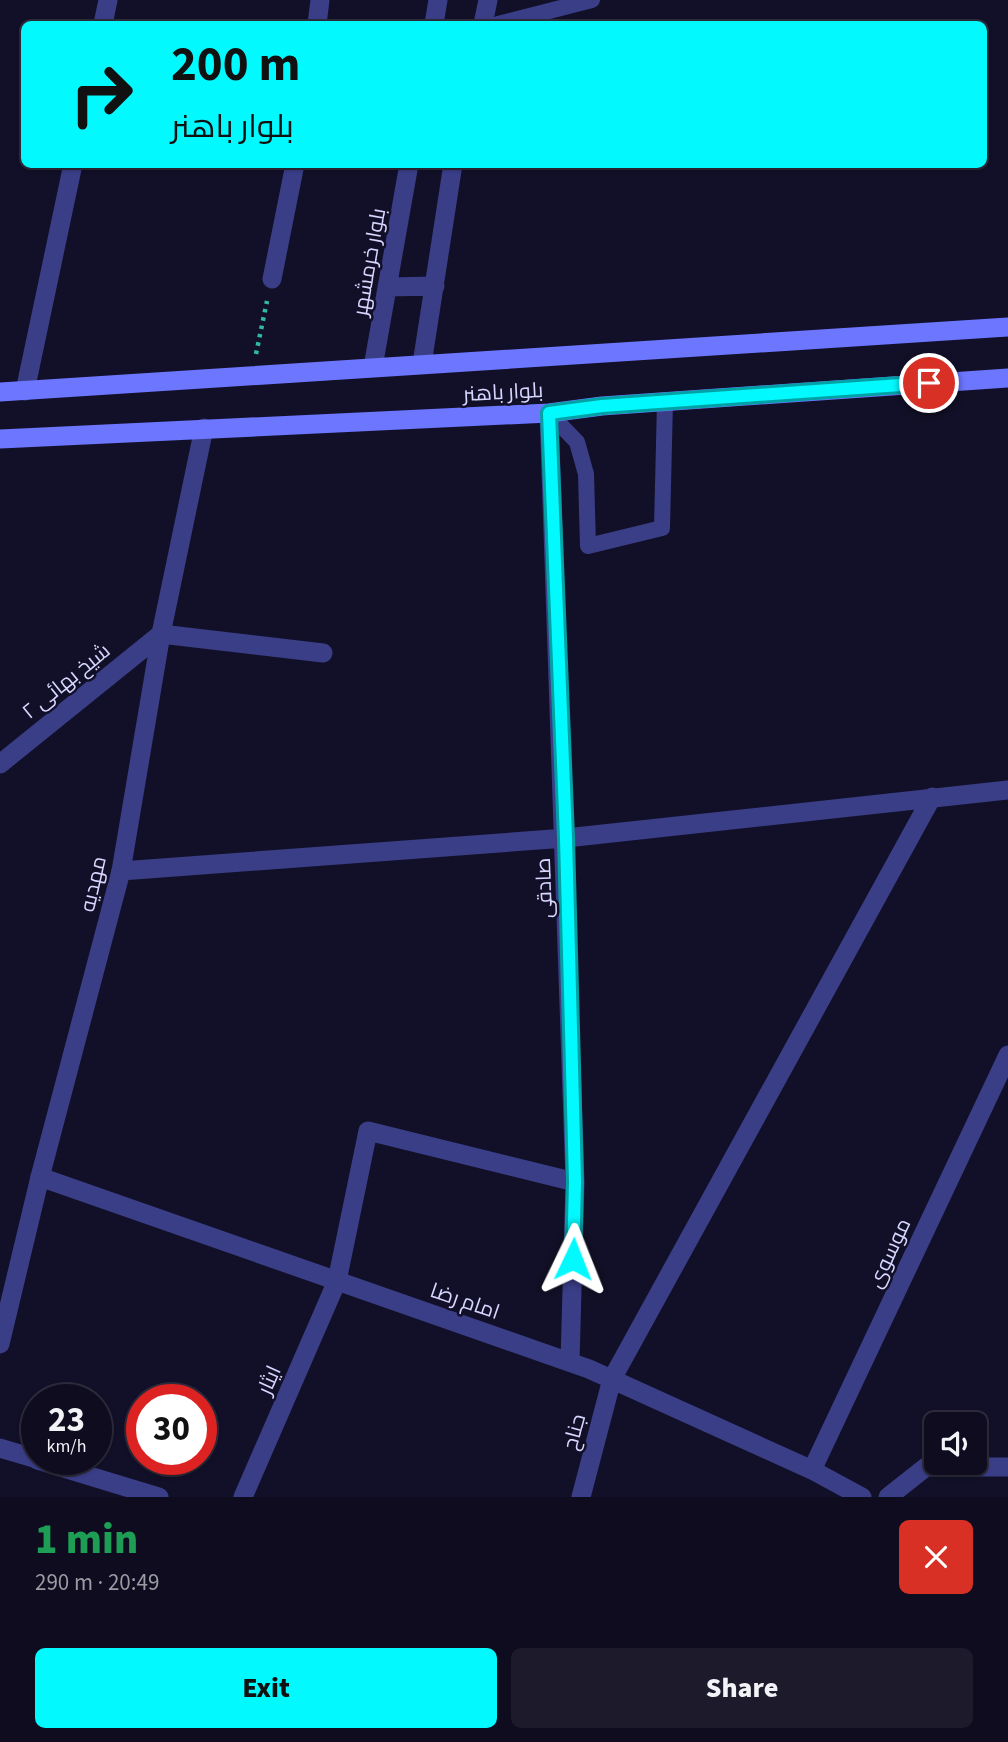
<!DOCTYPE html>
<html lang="en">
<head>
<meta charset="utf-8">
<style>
  body { margin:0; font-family:"Source Sans 3",Cairo,sans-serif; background:#1c1a2b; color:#f1f3f6; height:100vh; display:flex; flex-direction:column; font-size:26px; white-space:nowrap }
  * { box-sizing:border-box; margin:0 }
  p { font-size:23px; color:#9b9ba4 }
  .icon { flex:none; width:38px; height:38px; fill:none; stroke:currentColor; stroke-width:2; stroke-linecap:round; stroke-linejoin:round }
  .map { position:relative; height:1497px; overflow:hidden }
  .sheet { display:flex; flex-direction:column; background:#0e0c1e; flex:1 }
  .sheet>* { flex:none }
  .top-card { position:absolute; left:21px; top:21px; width:966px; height:147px; border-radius:10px; box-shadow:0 2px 5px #0004,0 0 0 2px #2e2c3c; background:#02faff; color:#111; overflow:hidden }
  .controls { position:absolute; left:924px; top:1412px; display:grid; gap:14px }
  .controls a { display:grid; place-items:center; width:63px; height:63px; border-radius:10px; background:#0e0c1e; box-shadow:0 2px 5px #0004,0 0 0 2px #2e2c3c; font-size:35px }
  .speed { position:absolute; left:21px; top:1384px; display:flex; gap:14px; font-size:35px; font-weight:700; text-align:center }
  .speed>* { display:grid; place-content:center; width:91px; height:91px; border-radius:50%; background:#0e0c1e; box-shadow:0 2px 5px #0004,0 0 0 2px #2e2c3c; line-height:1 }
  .speed small { font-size:18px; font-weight:400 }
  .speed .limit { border:10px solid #d22; background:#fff; color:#111 }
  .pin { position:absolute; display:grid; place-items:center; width:60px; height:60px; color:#fff; margin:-30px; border:4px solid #fff; border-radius:50%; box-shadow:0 2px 7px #0007 }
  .me { position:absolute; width:77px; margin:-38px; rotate:2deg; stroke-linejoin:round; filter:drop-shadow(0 0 5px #0008) }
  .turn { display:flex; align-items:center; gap:24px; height:147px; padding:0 35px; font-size:32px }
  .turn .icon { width:91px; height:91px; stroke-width:2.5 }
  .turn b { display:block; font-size:49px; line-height:60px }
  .round { display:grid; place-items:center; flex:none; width:74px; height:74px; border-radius:10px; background:#1c1a2b }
  .summary { display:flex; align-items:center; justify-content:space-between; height:119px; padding:0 35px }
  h1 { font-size:42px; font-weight:800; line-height:52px; color:#1e9e55 }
  .cta { display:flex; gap:14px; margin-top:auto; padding:14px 35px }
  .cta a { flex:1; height:80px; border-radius:10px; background:#02faff; color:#111; font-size:28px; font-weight:800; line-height:80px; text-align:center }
  .cta a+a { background:#1c1a2b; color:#f1f3f6 }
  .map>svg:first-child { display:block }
</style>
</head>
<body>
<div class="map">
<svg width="1008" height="1497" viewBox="0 0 1008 1497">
  <rect width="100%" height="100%" fill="#121028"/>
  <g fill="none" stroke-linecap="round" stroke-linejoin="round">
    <path stroke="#2fbba7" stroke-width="4.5" stroke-dasharray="3.5 5" stroke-linecap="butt" d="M256 354 267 301"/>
    <path stroke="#3a3e87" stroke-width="16" d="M498 24 592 0
      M549 413 577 442 586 474 588 546 662 528 665 401"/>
    <path stroke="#3a3e87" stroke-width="19" d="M103 24 108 0
      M317 24 320 0
      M434 24 438 0
      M483 24 488 0
      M272 279 295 164
      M387 287 435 286
      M422 364 453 164
      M373 367 409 164
      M25 391 73 164
      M549 413 575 1182 570 1362
      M0 764 161 634 323 653
      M121 871 566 838 1008 790
      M40 1177 589 1369 812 1470 862 1497
      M0 1448 37 1459
      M37 1460 159 1497
      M812 1470 1008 1055
      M243 1497 337 1281 368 1131 575 1182
      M581 1497 612 1379 932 797
      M888 1497 926 1467H1008"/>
    <path stroke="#3a3e87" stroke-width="19" d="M0 1344 40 1177 121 871 161 634 204 428"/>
    <path stroke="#6d76ff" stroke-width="19" d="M0 392 1008 327
      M0 439 549 413 602 406 1008 378"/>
  </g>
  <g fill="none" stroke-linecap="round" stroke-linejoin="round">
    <g stroke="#01a2a6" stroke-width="18">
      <path id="route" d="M573 1259 575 1182 566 838 549 413 602 406 929 383"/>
    </g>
    <use href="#route" stroke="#02faff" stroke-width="12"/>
  </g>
  <g text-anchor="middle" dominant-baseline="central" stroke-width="5" stroke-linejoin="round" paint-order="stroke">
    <g font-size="21" fill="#d8d6ff" stroke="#121028">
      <text transform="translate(369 262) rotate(-80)">بلوار خرمشهر</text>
      <text transform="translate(503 392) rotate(-3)">بلوار باهنر</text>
      <text transform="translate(66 681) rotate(-39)">شیخ بهائی ۲</text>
      <text transform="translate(93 884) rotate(-77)">مهدیه</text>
      <text transform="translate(544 888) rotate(-92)">صادقی</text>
      <text transform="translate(889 1253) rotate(-65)">موسوی</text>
      <text transform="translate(465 1301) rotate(19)">امام رضا</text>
      <text transform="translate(269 1380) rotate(-66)">ایثار</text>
      <text transform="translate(574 1432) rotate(-75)">جناح</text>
    </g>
  </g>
</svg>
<div class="controls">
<a><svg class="icon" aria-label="sound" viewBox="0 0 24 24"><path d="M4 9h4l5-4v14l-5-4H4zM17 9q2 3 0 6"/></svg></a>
</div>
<div class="speed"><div>23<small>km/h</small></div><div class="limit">30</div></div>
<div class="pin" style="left:929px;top:383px;background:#d93025"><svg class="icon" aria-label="arrive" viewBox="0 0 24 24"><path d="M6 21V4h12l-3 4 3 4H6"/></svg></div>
<svg class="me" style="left:573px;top:1259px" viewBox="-20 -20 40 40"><path d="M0-17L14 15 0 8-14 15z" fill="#02faff" stroke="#fff" stroke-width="4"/></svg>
<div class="top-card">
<div class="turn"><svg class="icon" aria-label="right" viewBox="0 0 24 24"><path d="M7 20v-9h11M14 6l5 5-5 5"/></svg><div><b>200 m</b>بلوار باهنر</div></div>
</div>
</div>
<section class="sheet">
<div class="summary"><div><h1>1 min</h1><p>290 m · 20:49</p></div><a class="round" style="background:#d93025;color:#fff"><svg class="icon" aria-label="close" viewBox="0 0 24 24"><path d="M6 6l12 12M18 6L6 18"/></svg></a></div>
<div class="cta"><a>Exit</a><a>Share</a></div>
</section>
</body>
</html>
